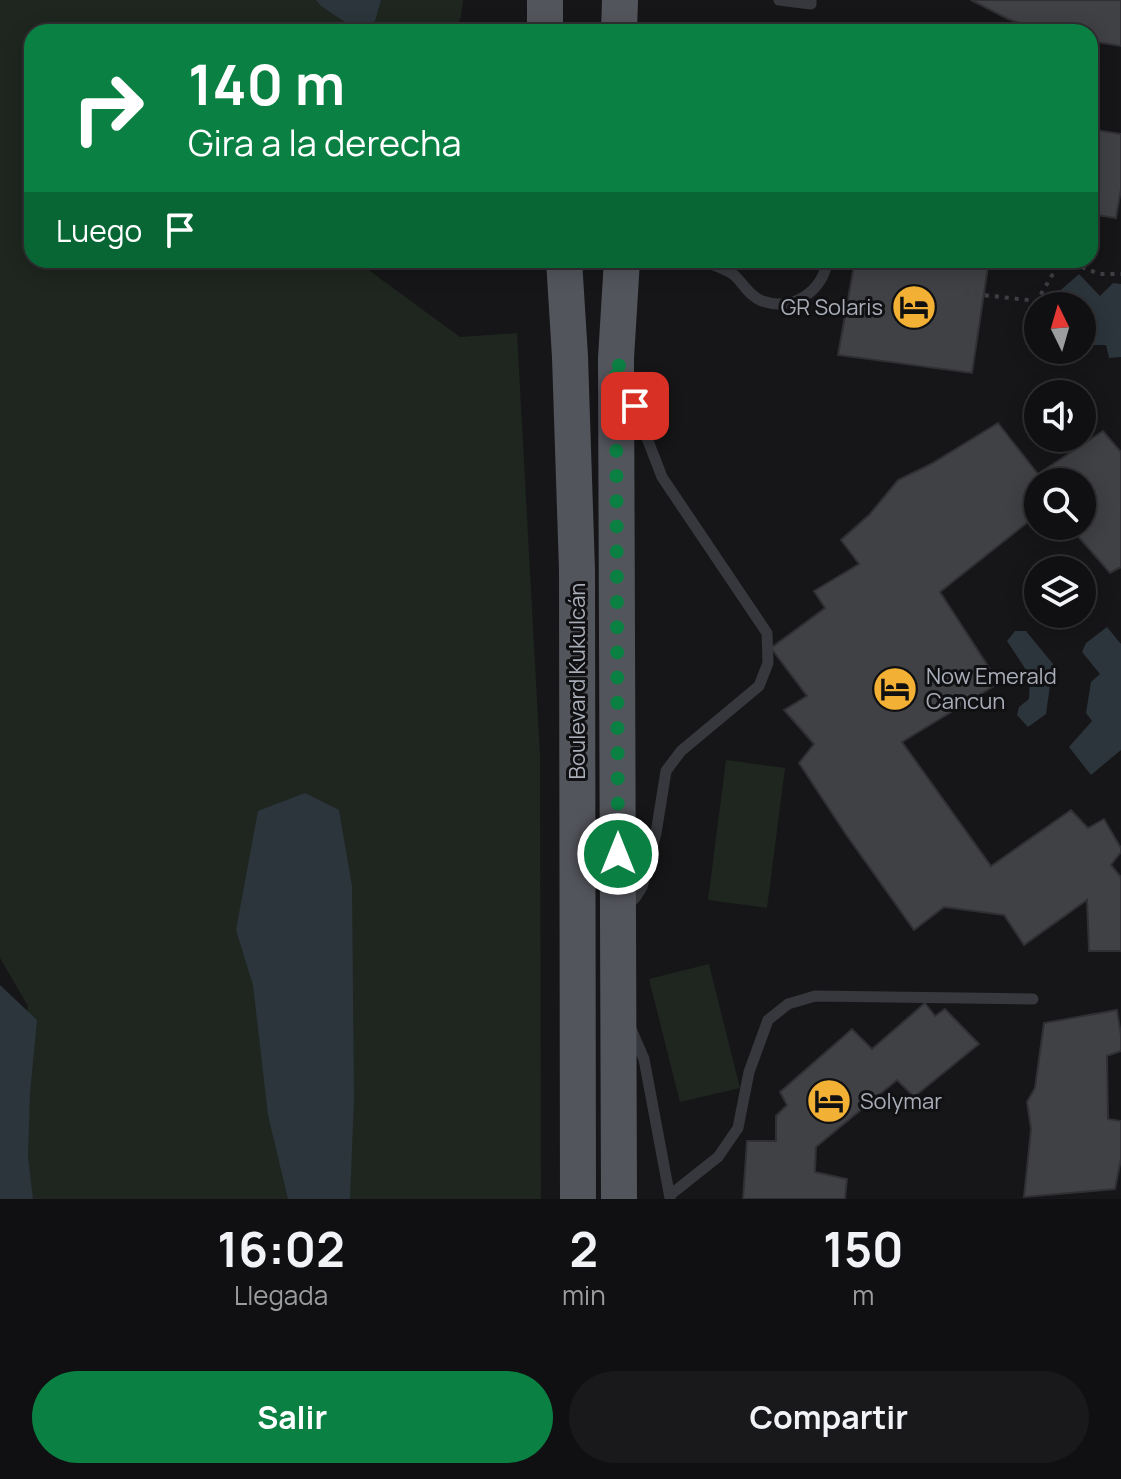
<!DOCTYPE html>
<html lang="es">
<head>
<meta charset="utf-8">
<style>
  body { margin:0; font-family:Manrope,sans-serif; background:#19191b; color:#f1f3f6; height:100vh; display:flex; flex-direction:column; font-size:30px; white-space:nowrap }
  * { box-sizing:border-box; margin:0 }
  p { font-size:26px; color:#9c9d9f }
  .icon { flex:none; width:44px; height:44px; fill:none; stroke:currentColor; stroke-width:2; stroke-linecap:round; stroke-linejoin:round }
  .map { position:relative; height:1199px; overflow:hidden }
  .side { display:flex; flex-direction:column; background:#101012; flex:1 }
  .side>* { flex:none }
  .banner { position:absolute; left:24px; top:24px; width:1074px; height:244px; border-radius:24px; box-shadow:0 4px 20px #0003,0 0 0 2px #303032; background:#0b8043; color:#fff; overflow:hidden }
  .needle { width:52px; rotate:355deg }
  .controls { position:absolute; left:1024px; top:292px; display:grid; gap:16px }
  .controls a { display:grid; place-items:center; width:72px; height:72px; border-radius:50%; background:#101012; box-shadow:0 4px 20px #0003,0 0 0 2px #303032; font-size:40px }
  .pin { position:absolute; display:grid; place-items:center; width:68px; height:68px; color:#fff; margin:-34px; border-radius:16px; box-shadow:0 4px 12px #0006 }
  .me { position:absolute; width:88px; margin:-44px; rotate:0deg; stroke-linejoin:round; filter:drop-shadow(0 0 6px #0008) }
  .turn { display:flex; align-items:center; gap:28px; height:168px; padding:0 32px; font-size:36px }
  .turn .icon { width:104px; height:104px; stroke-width:2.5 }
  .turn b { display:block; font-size:56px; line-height:68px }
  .then { display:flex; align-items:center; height:76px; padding:0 32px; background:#0003; gap:16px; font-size:30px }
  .eta { display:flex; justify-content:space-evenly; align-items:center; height:136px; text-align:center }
  .eta b { font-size:48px; font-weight:700; line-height:56px }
  .cta { display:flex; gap:16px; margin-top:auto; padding:16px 32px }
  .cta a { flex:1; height:92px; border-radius:48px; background:#0b8043; color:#fff; font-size:32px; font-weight:700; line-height:92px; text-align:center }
  .cta a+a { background:#19191b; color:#f1f3f6 }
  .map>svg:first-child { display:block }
</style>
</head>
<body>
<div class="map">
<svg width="1121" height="1199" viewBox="0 0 1121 1199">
  <rect width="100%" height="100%" fill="#161618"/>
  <path fill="#1e261f" d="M0 0H463L461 17 454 32H32V260H355L460 337 517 333 540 755 541 1199H6L28 1006 0 958Z
    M726 760 785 768 767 908 708 900Z
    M709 964 740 1088 680 1102 649 979Z"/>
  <path fill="#2c353c" d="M316 0H381L375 21 357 30 321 6Z
    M1079 274 1100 296 1113 283 1121 284V357L1109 358 1106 345H1088L1082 341V306H1058L1055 295Z
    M1107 627 1121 644V750L1091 775 1069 747 1092 721 1086 713 1091 682 1100 674 1082 652 1086 643Z
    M1015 631H1026L1053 664 1046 714 1028 727 1017 715 1019 707 1029 699 1030 676 1007 641Z
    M305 793 339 810 352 886 354 1099 350 1199H288L268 1115 253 985 236 930 258 811Z
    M0 985 37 1020 30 1093 28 1157 33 1199H0Z"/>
  <path fill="#404145" stroke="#303034" stroke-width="2" d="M971 0H1121V46L1090 41V32H1045L1008 19Z
    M1090 129 1121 134V189L1116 218 1090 214Z
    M855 260H989L972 373 838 355Z
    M998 423 1038 474 1103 431 1121 452V567L1110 573 1069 526H1082V482H1038V514L940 592 999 683 902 742 991 866 1071 810 1088 828 1104 819 1121 848V852L1111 865 1121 877V951H1089L1087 900 1024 945 1004 915 944 907 914 930 845 833 799 763 814 744 784 710 807 696 771 648 825 608 814 591 859 564 841 540 870 514 898 480 931 464Z
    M925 1003 935 1016 945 1009 979 1044 914 1097 897 1080 816 1147 815 1172 847 1179 845 1199H743L747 1141H776V1116L787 1105 780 1092 852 1029 872 1049Z
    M1117 1010 1121 1035V1051L1107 1056 1108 1119 1121 1121V1159L1115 1189 1024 1197 1031 1129 1027 1102 1035 1088 1044 1023Z"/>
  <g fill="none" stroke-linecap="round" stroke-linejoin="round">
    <path stroke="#3d3f44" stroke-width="4" stroke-dasharray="4 6" stroke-linecap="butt" d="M1063 260 1100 274H1121
      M965 293 1037 301 1061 260"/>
    <path stroke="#37383d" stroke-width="11" d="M779 0 811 4V0
      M699 260C710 264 725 268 734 275 744 284 749 296 762 301 794 312 822 291 828 260
      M627 906 635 898 642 887 656 833 666 771 681 751 759 686 768 663 767 633 662 477 628 389
      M631 1029 644 1059 670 1198
      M670 1195 718 1157 738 1128 749 1072 768 1020 788 1004 815 996 1033 999"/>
    <path stroke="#53555c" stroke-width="36" d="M545 32V0
      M619 32 620 0
      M564 260 570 357 577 570 578 1199
      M619 1199 616 358 622 260"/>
  </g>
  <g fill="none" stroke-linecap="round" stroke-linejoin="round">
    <path stroke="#0b8043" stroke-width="14" stroke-dasharray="0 25.2" d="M618 854 616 358 635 406"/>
  </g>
  <defs>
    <g id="hotel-disc" transform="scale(2.3)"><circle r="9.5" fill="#f2b134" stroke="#111113"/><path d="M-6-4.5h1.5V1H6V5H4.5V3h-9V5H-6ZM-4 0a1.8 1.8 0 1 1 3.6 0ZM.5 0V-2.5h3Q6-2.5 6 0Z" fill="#111"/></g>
  </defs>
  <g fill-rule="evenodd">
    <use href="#hotel-disc" x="914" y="307"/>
    <use href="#hotel-disc" x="895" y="689"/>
    <use href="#hotel-disc" x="829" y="1101"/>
  </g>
  <g text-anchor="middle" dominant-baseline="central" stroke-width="6" stroke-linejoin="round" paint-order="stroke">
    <g font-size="22" fill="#a8adb8" stroke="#111113" text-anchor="start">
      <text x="883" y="307" text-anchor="end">GR Solaris</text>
      <text x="926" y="676">Now Emerald<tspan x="926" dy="25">Cancun</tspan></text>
      <text x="860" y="1101">Solymar</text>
    </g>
    <g font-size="22" fill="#a8adb8" stroke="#111113">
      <text transform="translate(577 681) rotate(-90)">Boulevard Kukulcán</text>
    </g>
  </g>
</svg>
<div class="controls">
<a><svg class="needle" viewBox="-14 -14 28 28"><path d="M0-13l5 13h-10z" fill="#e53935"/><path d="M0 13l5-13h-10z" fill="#9c9d9f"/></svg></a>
<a><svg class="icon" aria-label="sound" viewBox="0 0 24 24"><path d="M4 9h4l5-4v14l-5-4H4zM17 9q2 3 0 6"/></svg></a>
<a><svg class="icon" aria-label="search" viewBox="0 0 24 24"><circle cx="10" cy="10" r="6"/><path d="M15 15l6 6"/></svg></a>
<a><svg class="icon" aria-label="layers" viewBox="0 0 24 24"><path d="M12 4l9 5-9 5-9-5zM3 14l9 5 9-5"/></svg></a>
</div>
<div class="pin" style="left:635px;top:406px;background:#d93025"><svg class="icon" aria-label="arrive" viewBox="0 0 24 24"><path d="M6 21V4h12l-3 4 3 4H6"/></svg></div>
<svg class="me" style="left:618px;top:854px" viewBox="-20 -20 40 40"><circle r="17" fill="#0b8043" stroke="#fff" stroke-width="3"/><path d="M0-11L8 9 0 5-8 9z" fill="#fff"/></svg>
<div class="banner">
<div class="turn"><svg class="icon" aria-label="right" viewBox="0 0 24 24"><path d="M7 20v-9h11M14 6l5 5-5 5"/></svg><div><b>140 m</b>Gira a la derecha</div></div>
<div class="then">Luego<svg class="icon" aria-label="arrive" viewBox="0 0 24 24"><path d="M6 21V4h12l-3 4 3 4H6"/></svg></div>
</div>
</div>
<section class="side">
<div class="eta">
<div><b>16:02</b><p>Llegada</p></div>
<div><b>2</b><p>min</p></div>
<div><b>150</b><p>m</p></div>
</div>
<div class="cta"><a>Salir</a><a>Compartir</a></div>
</section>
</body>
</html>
